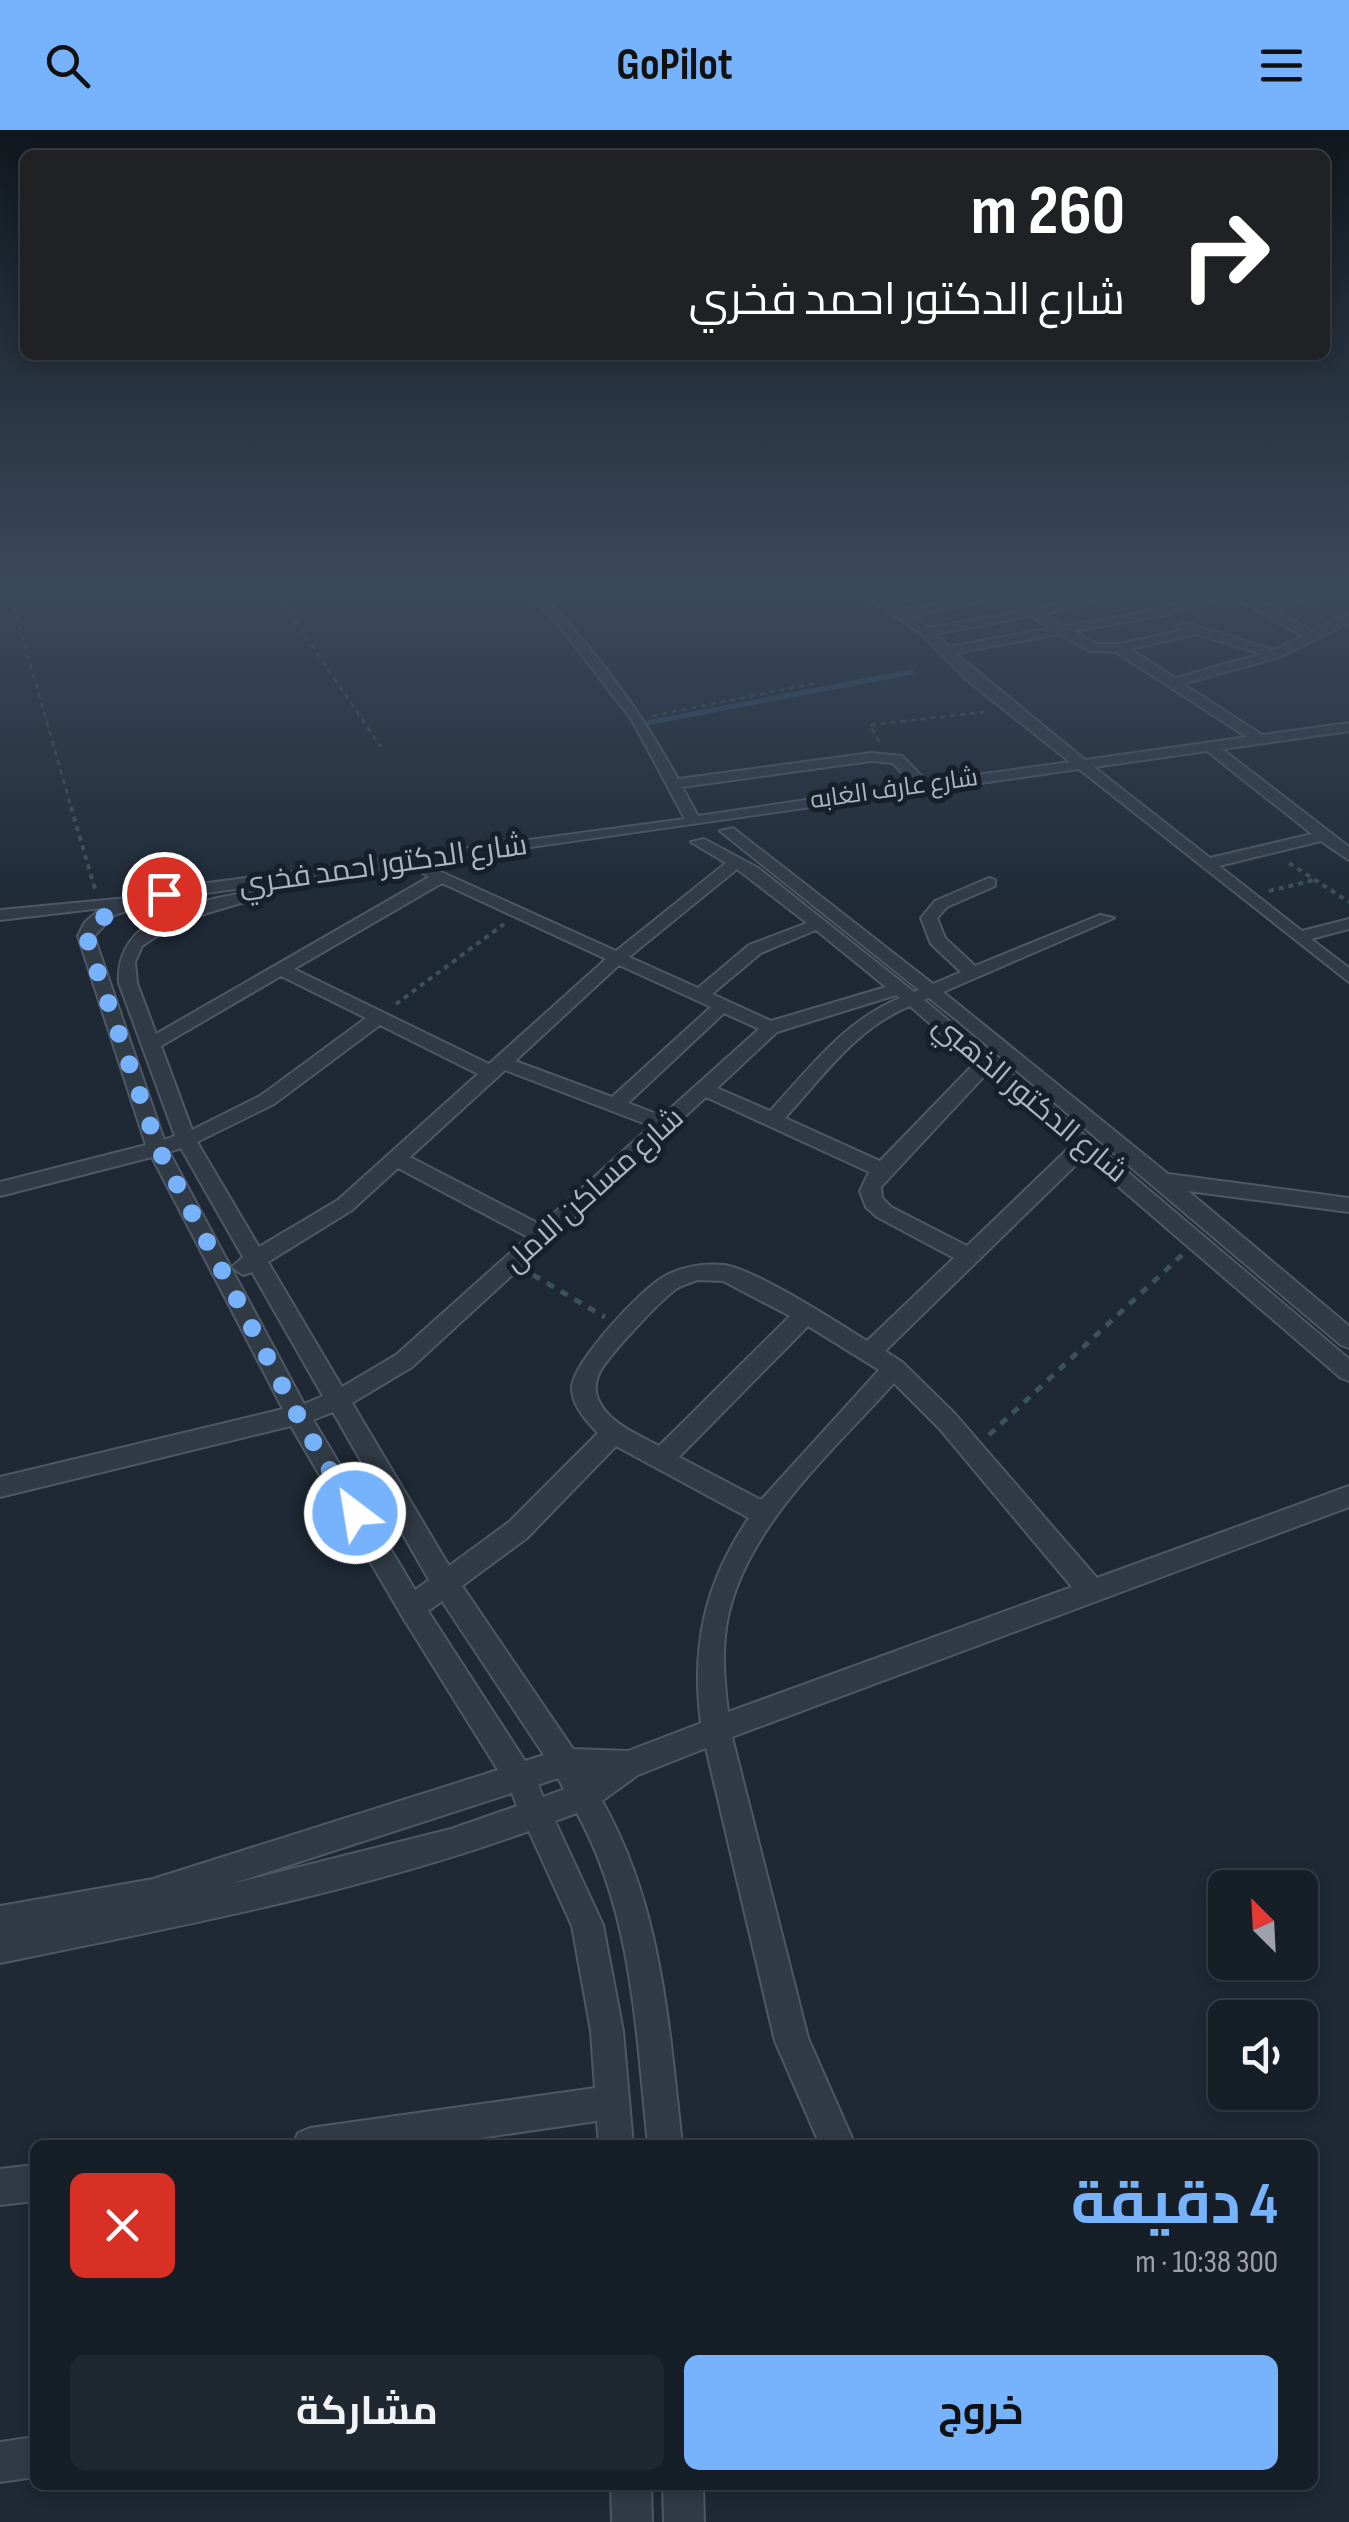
<!DOCTYPE html>
<html lang="ar">
<head>
<meta charset="utf-8">
<style>
  body { margin:0; font-family:"Sofia Sans Condensed",Cairo,sans-serif; background:#1f2730; color:#f1f3f6; direction:rtl; height:100vh; display:flex; flex-direction:column; font-size:38px; white-space:nowrap }
  * { box-sizing:border-box; margin:0 }
  p { font-size:32px; color:#9ea2a8 }
  .icon { flex:none; width:55px; height:55px; fill:none; stroke:currentColor; stroke-width:2; stroke-linecap:round; stroke-linejoin:round }
  .map { position:relative; flex:1; overflow:hidden; direction:ltr }
  .drawer { position:absolute; left:30px; top:2010px; width:1288px; height:350px; display:flex; flex-direction:column; background:#161f28; border-radius:15px; box-shadow:0 5px 15px #0003,0 0 0 2px #353d45; direction:rtl }
  .drawer>* { flex:none }
  .top-card { position:absolute; left:20px; top:20px; width:1310px; height:210px; border-radius:15px; box-shadow:0 5px 15px #0003,0 0 0 2px #353d45; direction:rtl; background:#202124; color:#fff; overflow:hidden }
  .needle { width:65px; rotate:336deg }
  .fabs { position:absolute; left:1208px; top:1740px; display:grid; gap:20px }
  .fabs a { display:grid; place-items:center; width:110px; height:110px; border-radius:15px; background:#161f28; box-shadow:0 5px 15px #0003,0 0 0 2px #353d45; font-size:50px }
  .pin { position:absolute; display:grid; place-items:center; width:85px; height:85px; color:#fff; margin:-42px; border:5px solid #fff; border-radius:50%; box-shadow:0 2px 10px #0007 }
  .me { position:absolute; width:110px; margin:-55px; rotate:329deg; stroke-linejoin:round; filter:drop-shadow(0 0 8px #0008) }
  .turn { display:flex; align-items:center; gap:35px; height:210px; padding:0 40px; font-size:45px }
  .turn .icon { width:130px; height:130px; stroke-width:2.5 }
  .turn b { display:block; font-size:70px; line-height:85px }
  .round { display:grid; place-items:center; flex:none; width:105px; height:105px; border-radius:15px; background:#1f2730 }
  .overview { display:flex; align-items:center; justify-content:space-between; height:170px; padding:0 40px }
  h1 { font-size:60px; font-weight:700; line-height:75px; color:#77b2fc }
  .primary-button { display:flex; gap:20px; margin-top:auto; padding:20px 40px }
  .primary-button a { flex:1; height:115px; border-radius:15px; background:#77b2fc; color:#111; font-size:40px; font-weight:700; line-height:115px; text-align:center }
  .primary-button a+a { background:#1f2730; color:#f1f3f6 }
  header { display:flex; justify-content:space-between; align-items:center; height:130px; padding:0 40px; background:#77b2fc; color:#111; font-size:45px; font-weight:700 }
  .map>svg:first-child { display:block }
</style>
</head>
<body>
<header><svg class="icon" aria-label="menu" viewBox="0 0 24 24"><path d="M4 6h16M4 12h16M4 18h16"/></svg>GoPilot<svg class="icon" aria-label="search" viewBox="0 0 24 24"><circle cx="10" cy="10" r="6"/><path d="M15 15l6 6"/></svg></header>
<div class="map">
<svg width="1349" height="2392" viewBox="0 0 1349 2392">
  <rect width="100%" height="100%" fill="#1e2935"/>
  <g fill="none" stroke-linecap="round" stroke-linejoin="round">
    <path stroke="#30465e" stroke-width="5" d="M636 595 911 542"/>
    <g stroke="#4e5864" stroke-width="4">
      <path id="street" d="M523 457H535C591 515 639 578 678 649L871 623 902 626 927 652 1070 632 967 550 923 505 853 457 873 461 917 457 881 466 902 480 993 463 985 457H999L1035 478 1129 460 1135 464 1044 484 1064 496 1159 479 1243 457H1262L1245 464 1267 476 1333 457H1349L1276 481 1313 501 1349 484V493L1279 527 1183 554 1262 605 1349 593V601L1222 619 1349 717V730L1321 711 1219 736 1302 801 1349 789V799L1311 809 1349 838V852L1079 639 164 769 114 785 94 806 164 1010 175 1006 119 853C114 782 206 770 260 760L268 765 177 792 142 816 135 832 137 853 156 904 429 747 420 741 428 736 616 821 726 733 691 712 704 709 758 738 914 862 919 860 720 701 733 698 933 854 961 842 931 814 921 788 935 771 989 748 995 750V756L947 777 937 788 945 808 975 836 1100 785 1114 788 943 862 1168 1044 1349 1068V1082L1188 1061 1349 1196V1218L1341 1215 958 891 929 868 924 870 1349 1229V1251L1341 1248 1084 1027 885 1221 902 1232 955 1284 1097 1448 1349 1356V1377L732 1607 808 1908 855 2015H820L775 1911 706 1618 638 1645 602 1671C662 1776 669 1897 682 2015H648C636 1902 633 1785 577 1683L555 1691 603 1795 623 1901 633 2015H599L597 1991 431 2015H293L298 2003 310 1998 595 1958 591 1901 572 1796 529 1701C358 1763 178 1796 0 1833V1776L153 1749 498 1640 402 1486 291 1296 0 1367V1347L283 1279 152 1027 0 1066V1052L146 1015 78 806 85 792 102 778 0 790V780L127 768 164 759 685 689 632 590 562 499ZM1233 467 1303 506 1274 520 1183 492 1177 496 1183 500 1119 514H1096L1074 501 1160 486ZM1002 469 1022 481 929 498 910 486ZM1031 486 1051 498 949 517 936 504ZM1060 504 1089 521 1116 522 1247 607 1085 630 955 523ZM1197 504 1261 524 1175 548 1130 519ZM1207 621 1312 704 1210 728 1094 637ZM871 631 893 633 913 654 698 686 682 657ZM737 739 807 793 749 815 698 858 629 827ZM442 753 606 829 489 934 294 839ZM816 800 886 857 771 891 712 864 761 823ZM619 835 711 877 612 967 515 931ZM281 846 366 888 260 966 192 1000 161 916ZM896 865 900 868C844 891 810 938 770 981L717 958 777 902ZM910 876 975 933 880 1031 785 988C823 946 856 898 910 876ZM724 883 759 899 662 986 628 973ZM380 895 478 944 338 1070 259 1117 197 1012 274 974ZM505 940 651 996 541 1095 410 1027ZM987 943 1071 1016 967 1116 891 1077 882 1068 881 1057ZM706 967 869 1042 860 1061 866 1077 877 1087 954 1128 867 1211C838 1193 755 1139 724 1135 702 1133 684 1136 665 1146 642 1158 574 1231 572 1257 571 1274 586 1291 598 1303L509 1392 449 1436 352 1273 412 1237ZM181 1018 243 1127 232 1137 243 1145 252 1142 323 1266 304 1274 169 1022ZM398 1038 528 1107 396 1225 342 1257 268 1132 352 1080ZM697 1150 723 1151 790 1186 659 1316C637 1304 608 1293 598 1269 595 1262 595 1254 598 1246 604 1229 660 1171 676 1159 682 1155 691 1153 697 1150ZM808 1196 879 1240 761 1370 679 1327ZM894 1253 939 1298 1072 1457 728 1582C724 1549 721 1515 729 1482 751 1392 834 1320 894 1253ZM333 1282 429 1450 415 1460 313 1290ZM616 1316 749 1388C705 1452 691 1516 701 1593L628 1621 573 1619 462 1456 527 1408ZM442 1471 544 1625 525 1631 428 1481ZM558 1648 564 1659 543 1667 538 1655ZM512 1663 517 1676 451 1699 231 1754Z
        M35 2035V2071L0 2075V2039Z
        M35 2307V2347L0 2352V2312Z
        M611 2355H651L652 2392H612Z
        M663 2355H703L704 2392H664Z"/>
    </g>
    <path stroke="#3d5254" stroke-width="2.5" stroke-dasharray="5 5" stroke-linecap="butt" d="M8 457 72 680
      M272 457 381 617
      M652 586 816 553
      M879 612 870 595 984 582"/>
    <path stroke="#3d5254" stroke-width="4" stroke-dasharray="5 5" stroke-linecap="butt" d="M71 677 95 759
      M1289 733 1349 772
      M1269 761 1314 750
      M396 874 504 794"/>
    <path stroke="#3d5254" stroke-width="5" stroke-dasharray="8 8" stroke-linecap="butt" d="M533 1145 605 1187
      M989 1305 1182 1125"/>
    <use href="#street" fill="#313b46" fill-rule="evenodd"/>
  </g>
  <linearGradient id="sky" x2="0" y2="1"><stop stop-color="#10171d"/><stop offset="0.58" stop-color="#3b495c"/><stop offset="1" stop-color="#3b495c" stop-opacity="0"/></linearGradient>
  <rect width="1349" height="792" fill="url(#sky)"/>
  <g fill="none" stroke-linecap="round" stroke-linejoin="round">
    <path stroke="#77b2fc" stroke-width="18" stroke-dasharray="0 32.4" d="M164 764 118 777 89 798 88 814 158 1018 299 1288 355 1383"/>
  </g>
  <g text-anchor="middle" dominant-baseline="central" stroke-width="10" stroke-linejoin="round" paint-order="stroke">
    <g font-size="25" fill="#aab5c4" stroke="#17202a">
      <text transform="translate(894 659) rotate(-8)">شارع عارف الغابه</text>
    </g>
    <g font-size="30" fill="#aab5c4" stroke="#17202a">
      <text transform="translate(383 735) rotate(-8)">شارع الدكتور احمد فخري</text>
      <text transform="translate(1030 969) rotate(40)">شارع الدكتور الذهبي</text>
      <text transform="translate(594 1060) rotate(-42)">شارع مساكن الامل</text>
    </g>
  </g>
</svg>
<div class="fabs">
<a><svg class="needle" viewBox="-14 -14 28 28"><path d="M0-13l5 13h-10z" fill="#e53935"/><path d="M0 13l5-13h-10z" fill="#9ea2a8"/></svg></a>
<a><svg class="icon" aria-label="sound" viewBox="0 0 24 24"><path d="M4 9h4l5-4v14l-5-4H4zM17 9q2 3 0 6"/></svg></a>
</div>
<div class="pin" style="left:164px;top:764px;background:#d93025"><svg class="icon" aria-label="arrive" viewBox="0 0 24 24"><path d="M6 21V4h12l-3 4 3 4H6"/></svg></div>
<svg class="me" style="left:355px;top:1383px" viewBox="-20 -20 40 40"><circle r="17" fill="#77b2fc" stroke="#fff" stroke-width="3"/><path d="M0-11L8 9 0 5-8 9z" fill="#fff"/></svg>
<div class="top-card">
<div class="turn"><svg class="icon" aria-label="right" viewBox="0 0 24 24"><path d="M7 20v-9h11M14 6l5 5-5 5"/></svg><div><b>260 m</b>شارع الدكتور احمد فخري</div></div>
</div>
<section class="drawer">
<div class="overview"><div><h1>4 دقيقة</h1><p>300 m · 10:38</p></div><a class="round" style="background:#d93025;color:#fff"><svg class="icon" aria-label="close" viewBox="0 0 24 24"><path d="M6 6l12 12M18 6L6 18"/></svg></a></div>
<div class="primary-button"><a>خروج</a><a>مشاركة</a></div>
</section>
</div>
</body>
</html>
